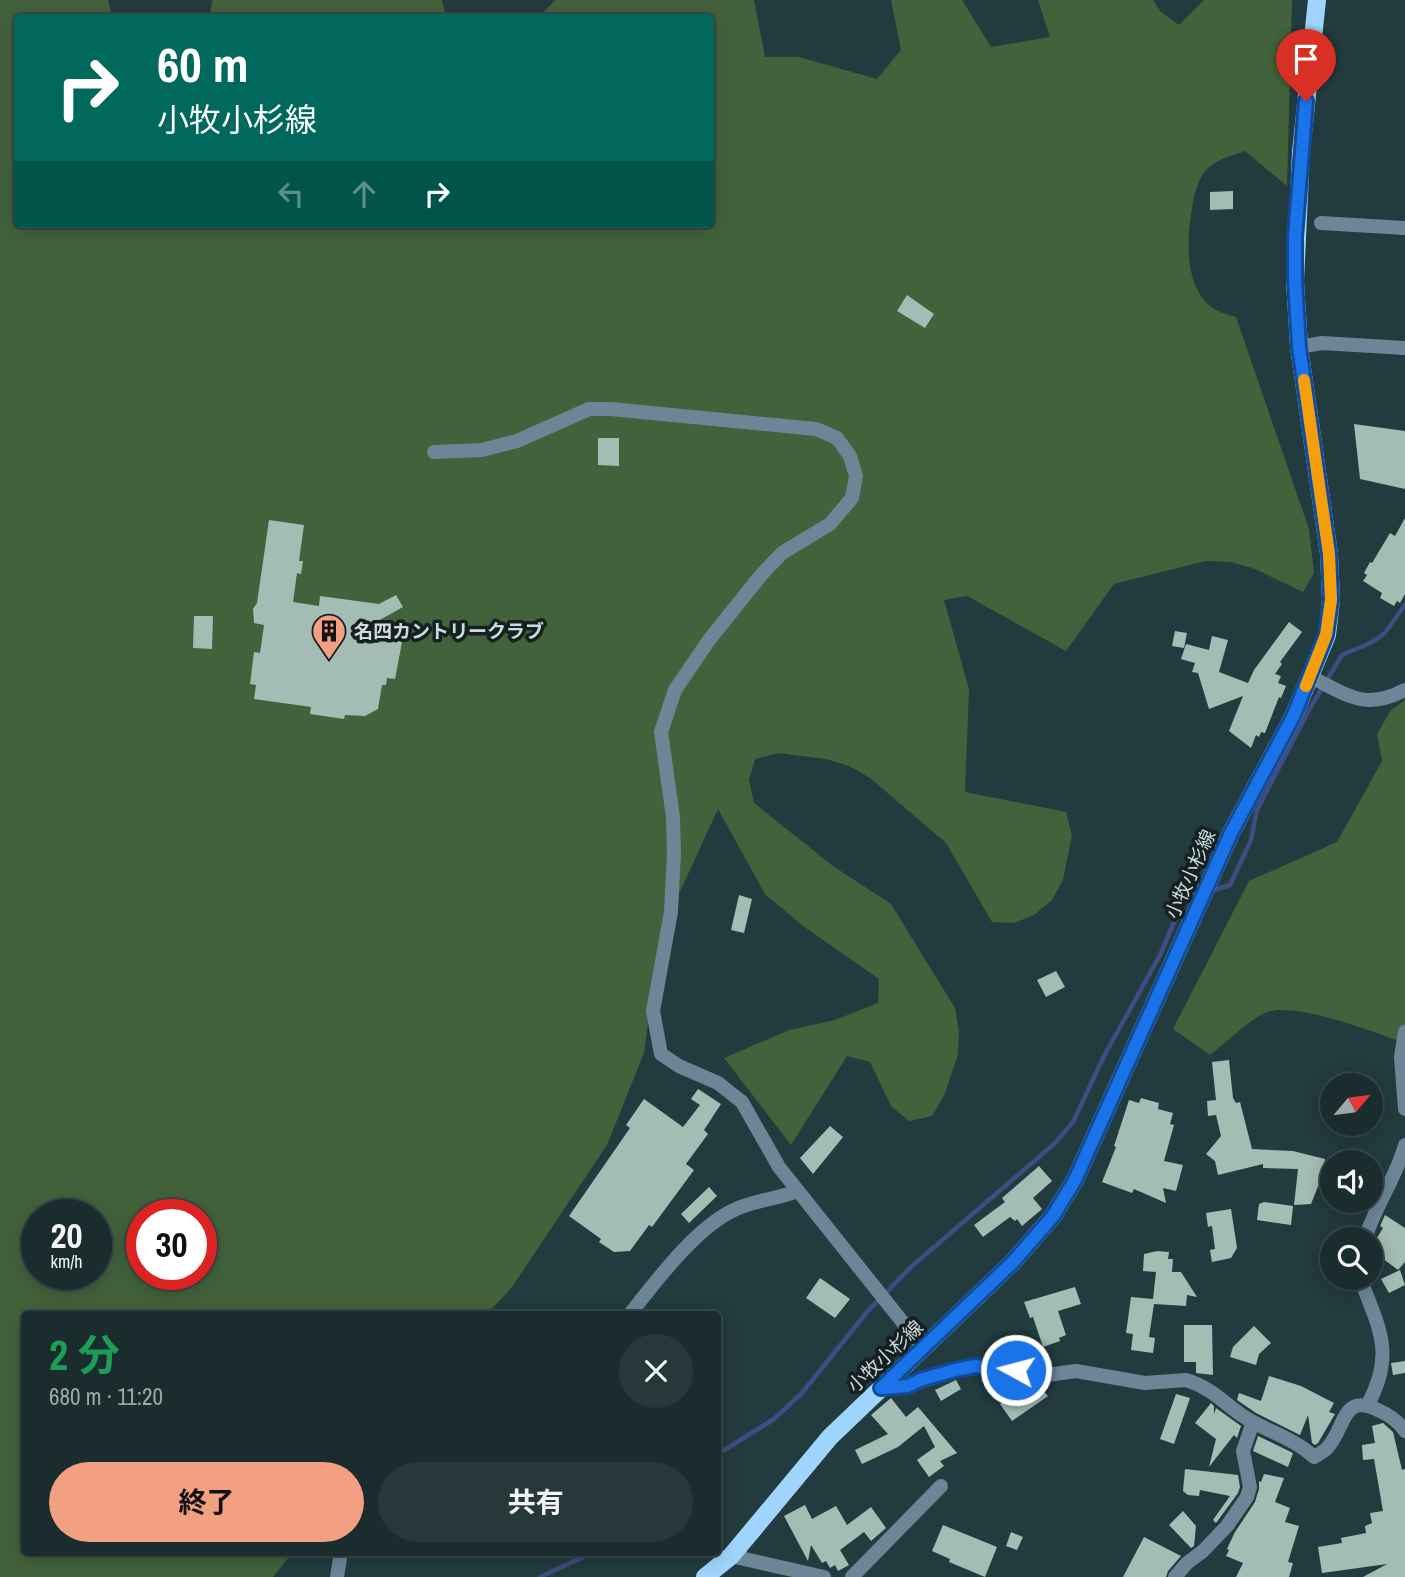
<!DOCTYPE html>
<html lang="ja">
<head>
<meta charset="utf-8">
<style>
  body { margin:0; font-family:"Archivo Narrow","Noto Sans JP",sans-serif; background:#27383a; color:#f1f3f6; height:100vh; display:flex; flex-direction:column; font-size:26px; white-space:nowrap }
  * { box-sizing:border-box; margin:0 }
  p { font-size:23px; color:#9fa7aa }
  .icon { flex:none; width:38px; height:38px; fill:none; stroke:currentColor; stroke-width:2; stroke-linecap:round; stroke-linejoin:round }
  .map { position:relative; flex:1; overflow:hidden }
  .side { position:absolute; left:21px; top:1311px; width:700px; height:245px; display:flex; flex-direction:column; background:#1a2c2e; border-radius:7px; box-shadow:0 4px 18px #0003,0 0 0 2px #38484a }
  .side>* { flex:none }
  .top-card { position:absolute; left:14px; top:14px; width:700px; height:214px; border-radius:7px; box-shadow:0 4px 18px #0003,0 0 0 2px #38484a; background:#00695c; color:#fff; overflow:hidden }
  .needle { width:46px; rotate:61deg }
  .buttons { position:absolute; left:1320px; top:1073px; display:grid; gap:14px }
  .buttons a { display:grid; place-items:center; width:63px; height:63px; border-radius:50%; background:#1a2c2e; box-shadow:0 4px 18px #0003,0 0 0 2px #38484a; font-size:35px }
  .speed { position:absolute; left:21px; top:1199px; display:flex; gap:14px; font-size:35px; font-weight:700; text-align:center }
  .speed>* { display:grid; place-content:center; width:91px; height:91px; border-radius:50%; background:#1a2c2e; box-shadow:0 4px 18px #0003,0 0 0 2px #38484a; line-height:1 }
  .speed small { font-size:18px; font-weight:400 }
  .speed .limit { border:10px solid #d22; background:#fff; color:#111 }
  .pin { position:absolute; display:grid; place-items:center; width:60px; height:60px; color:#fff; margin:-72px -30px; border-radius:50% 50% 50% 0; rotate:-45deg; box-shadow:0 0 7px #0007 }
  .pin .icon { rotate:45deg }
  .me { position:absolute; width:77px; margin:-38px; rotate:277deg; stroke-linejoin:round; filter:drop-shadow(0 0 5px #0008) }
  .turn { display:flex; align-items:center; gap:24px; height:147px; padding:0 28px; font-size:32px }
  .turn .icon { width:91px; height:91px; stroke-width:2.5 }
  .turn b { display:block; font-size:49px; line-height:60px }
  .lanes { display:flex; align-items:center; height:66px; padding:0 28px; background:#0003; justify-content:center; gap:35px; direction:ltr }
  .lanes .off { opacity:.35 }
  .round { display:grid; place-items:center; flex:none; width:74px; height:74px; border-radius:37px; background:#27383a }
  .headline { display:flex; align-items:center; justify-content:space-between; height:119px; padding:0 28px }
  h1 { font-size:42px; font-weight:700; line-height:52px; color:#1e9e55 }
  .cta { display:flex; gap:14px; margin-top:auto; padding:14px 28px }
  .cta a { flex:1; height:80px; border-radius:42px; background:#f39f82; color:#111; font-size:28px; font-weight:700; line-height:80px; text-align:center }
  .cta a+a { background:#27383a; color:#f1f3f6 }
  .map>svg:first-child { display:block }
</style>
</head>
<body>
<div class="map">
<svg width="1405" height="1577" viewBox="0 0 1405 1577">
  <rect width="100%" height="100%" fill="#223b3e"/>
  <path fill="#42623b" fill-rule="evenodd" d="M0 0H108L112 17 18 18V224H710V18L539 17 555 0H754L765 57H799L877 79 901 50 891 0H962L991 47 1050 37 1038 0H1153L1161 12 1179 25 1204 0H1292L1287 186 1245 151C1231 156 1211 161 1203 174 1195 187 1193 201 1191 216 1186 245 1186 293 1216 310 1222 313 1230 315 1236 317L1309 529 1314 573 1303 592 1255 569 1231 562 1206 561 1114 584 1066 651 967 596 944 600 969 689 965 792 1066 812 1072 835 1063 880 1052 900 1034 915 1014 923 992 922 946 843 870 778 849 766 826 759 778 753 755 759 749 780 754 803 833 866 891 904 955 1008 959 1032 958 1055 944 1096 932 1116 909 1121 891 1106 870 1062 847 1056 791 1145 724 1058 789 1030 835 1020 878 1003 879 979 803 926 765 894 718 809 660 935 644 1053 607 1145 512 1287 487 1314H24V1552H293L273 1577H0ZM37 1214H96V1274H37ZM142 1214H201V1274H142Z
    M212 0H442L446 17H210Z
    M1405 700V1043C1374 1032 1296 1002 1267 1012 1254 1016 1223 1045 1210 1055L1173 1029 1249 881 1337 842 1382 761 1377 734 1391 710Z"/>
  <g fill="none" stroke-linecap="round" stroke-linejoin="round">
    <path stroke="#404c83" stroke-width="4.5" d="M1211 891 1230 885 1251 840 1257 810 1310 708 1342 655 1370 643 1384 634 1405 605
      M718 1454 774 1419 802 1393 867 1312 911 1267 1054 1144 1073 1122 1103 1058 1160 955 1184 899 1199 893
      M540 1577 594 1552"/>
  </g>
  <path fill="#a3bdb4" d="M1233 191V209L1210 210V192Z
    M907 295 934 314 925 328 897 311Z
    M1354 424 1405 431V489L1360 479Z
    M598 438H619V466L598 465Z
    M1405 518V594L1400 603 1397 601 1394 606 1380 598 1382 593 1363 581 1367 575 1364 573 1370 562 1372 563 1390 533 1395 536Z
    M269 520 304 525 299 561H303L301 574 297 573 293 602 319 606 320 596 379 604 396 595 403 607 360 631 403 637 395 679 387 678 386 685H382L378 709 365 716 345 715 344 719 310 714 311 707 254 699 256 685 250 684 254 652 260 653 264 625 254 623 253 609 257 603Z
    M194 616H213L212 649 193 648Z
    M1289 622 1302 632 1280 662 1282 664 1275 674 1281 676 1278 683 1286 686 1281 698 1279 697 1265 733 1261 732 1259 737 1256 735 1251 748 1229 731 1243 696 1209 709 1198 673 1192 672 1195 663 1181 659 1186 644 1209 650 1212 636 1228 640 1219 672 1248 683 1254 670Z
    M1175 631 1187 633 1184 648 1172 646Z
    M739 895 752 899 744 933 731 930Z
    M1056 971 1065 987 1046 997 1037 980Z
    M1229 1060 1233 1098 1236 1103 1240 1102 1252 1149 1293 1151 1325 1159 1321 1179 1311 1204 1294 1205 1298 1169 1263 1168V1164L1218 1175 1215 1161 1206 1154 1221 1136 1216 1115 1208 1116 1207 1101 1216 1100 1212 1062Z
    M698 1089 721 1104 704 1130 708 1134 686 1164 694 1170 652 1227 649 1225 630 1251 614 1252 599 1242 601 1239 569 1216 630 1128 626 1125 644 1099 683 1127 700 1105 691 1099Z
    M1141 1098 1159 1103 1158 1109 1173 1113 1170 1124 1174 1125 1164 1161 1183 1165 1176 1191 1163 1188 1166 1203 1134 1189 1132 1193 1102 1182 1116 1147 1114 1146 1129 1100 1139 1103Z
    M830 1126 843 1137 813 1174 800 1158Z
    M1039 1166 1052 1181 1033 1198 1042 1209 1022 1226 1017 1219 1015 1221 1010 1217 983 1237 974 1225 1005 1202 1002 1198Z
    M709 1187 717 1196 689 1223 681 1214Z
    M1264 1202 1293 1206 1291 1225 1257 1220 1259 1204Z
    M1231 1209 1237 1248 1231 1258 1212 1262 1210 1250 1215 1249 1212 1226 1208 1227 1206 1213Z
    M1385 1215 1405 1228V1262L1398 1270 1370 1249 1383 1228 1380 1226Z
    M1157 1251 1169 1252 1168 1259H1173L1172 1272H1181L1197 1297 1187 1295 1186 1306 1154 1304 1149 1337 1155 1338 1153 1353 1131 1350 1133 1334 1126 1333 1131 1297 1153 1299 1156 1272 1143 1271 1144 1254Z
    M1400 1270 1405 1285 1389 1293 1381 1279Z
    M820 1278 850 1299 835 1318 806 1298Z
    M1075 1287 1081 1304 1058 1311 1066 1335 1059 1338 1060 1341 1043 1347 1033 1317 1030 1318 1024 1302Z
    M1184 1325H1212L1213 1375 1196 1373V1362H1184Z
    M1254 1326 1271 1343 1259 1354 1256 1365 1230 1357 1233 1347Z
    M1405 1361V1373L1393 1375 1391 1363Z
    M1269 1376 1301 1386 1334 1403 1329 1412 1335 1414 1318 1443 1315 1445 1312 1443 1308 1415 1300 1435 1256 1413 1237 1400 1239 1393 1261 1401Z
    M956 1380 961 1389 941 1401 935 1390Z
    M1035 1383 1048 1396 1012 1421 1000 1404 1016 1391 1019 1395Z
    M1176 1394 1190 1398 1174 1444 1160 1439Z
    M891 1398 906 1417 918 1407 957 1453 940 1461 944 1466 929 1477 917 1460 935 1447 924 1426 898 1447 862 1464 855 1450 888 1434 871 1415Z
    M1211 1403 1214 1406V1414L1216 1408 1241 1426 1237 1438 1234 1435 1209 1467 1216 1439 1195 1423Z
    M1383 1423 1393 1432 1402 1470 1405 1469V1577H1363L1387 1564 1322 1573 1318 1547 1342 1543 1341 1538 1366 1533 1365 1526 1372 1523 1370 1513 1383 1511 1374 1459 1363 1460 1362 1445 1375 1443 1372 1426Z
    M1258 1436 1293 1453 1288 1467 1253 1451Z
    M1185 1469 1238 1475 1240 1487 1238 1493 1216 1523 1213 1520 1230 1496 1200 1490 1199 1496 1188 1495 1183 1491Z
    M1264 1474 1284 1478 1275 1502 1290 1508 1285 1522 1299 1526 1288 1562 1293 1563 1289 1577H1236L1243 1563 1226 1556 1229 1550 1227 1549 1235 1532 1255 1502 1259 1489V1481L1261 1482Z
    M805 1505 812 1519 836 1506 847 1525 871 1507 886 1528 871 1541 864 1532 840 1550 849 1565 838 1571 835 1565 830 1568 826 1561 822 1563 811 1545 808 1561 784 1516Z
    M1183 1511 1196 1526 1194 1546 1191 1548 1169 1525Z
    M943 1525 997 1547 985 1577 949 1562 950 1559 932 1551Z
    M1011 1532 1023 1537 1017 1550 1006 1546Z
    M1144 1537 1181 1556 1168 1571 1166 1577H1123Z"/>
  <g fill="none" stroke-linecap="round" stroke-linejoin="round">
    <path stroke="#6c8698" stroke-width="14" d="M1321 223 1405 228
      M1299 347 1322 343 1405 348
      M434 452 482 450 517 441 589 409H611L816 429 837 438 850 456 856 476 852 498 830 524 782 553 762 574 709 640 675 690 661 732 673 817 674 852 671 912 653 1011 661 1054 679 1066 718 1083 742 1102 779 1167 924 1349
      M1311 677C1347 695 1365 711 1405 690
      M1405 1032 1401 1057 1405 1109
      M1365 1239C1375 1206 1396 1178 1405 1145
      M1360 1278C1378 1326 1396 1353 1368 1404
      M630 1314C656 1281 697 1226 736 1209 756 1200 778 1199 797 1191
      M881 1388 908 1386 955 1370 984 1366 1047 1375 1076 1371 1145 1383 1186 1380C1216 1389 1227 1408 1251 1421 1273 1433 1296 1440 1314 1457 1319 1454 1325 1451 1328 1447 1346 1427 1342 1391 1380 1411 1391 1416 1398 1421 1405 1431
      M731 1556 824 1577
      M337 1577 341 1552
      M852 1577 941 1486
      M1175 1577 1187 1563 1203 1551 1227 1526 1247 1497 1250 1487 1243 1451 1253 1422"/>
    <path stroke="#9fd5fc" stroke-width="18" d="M705 1577 731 1556 830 1437 1013 1262 1053 1216 1075 1180 1231 833 1293 717 1327 635 1331 600 1329 554 1299 347 1295 281 1301 152 1317 0"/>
  </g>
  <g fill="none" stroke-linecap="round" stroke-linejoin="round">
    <g stroke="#114b97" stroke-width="18">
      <path id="route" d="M1016 1370 976 1366 955 1370 920 1380 908 1386 881 1388 1013 1262 1053 1216 1075 1180 1231 833 1293 717 1326 635 1331 600 1329 554 1299 347 1295 281V237L1306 101"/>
    </g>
    <use href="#route" stroke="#1a73e8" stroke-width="12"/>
    <path stroke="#f59e0b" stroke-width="12" d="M1304 380 1329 554 1331 600 1326 635 1306 686"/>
  </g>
  <defs>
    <g id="building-pin" transform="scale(1.75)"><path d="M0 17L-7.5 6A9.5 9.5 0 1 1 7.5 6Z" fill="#f39f82" stroke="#152021"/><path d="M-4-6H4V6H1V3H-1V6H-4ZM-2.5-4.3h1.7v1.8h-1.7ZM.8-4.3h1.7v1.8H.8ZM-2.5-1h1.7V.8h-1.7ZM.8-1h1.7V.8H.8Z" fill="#111"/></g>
  </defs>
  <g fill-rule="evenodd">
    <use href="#building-pin" x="329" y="631"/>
  </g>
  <g text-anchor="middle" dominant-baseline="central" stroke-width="7" stroke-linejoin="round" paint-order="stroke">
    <g font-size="19" font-weight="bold" fill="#cddbdd" stroke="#152021" text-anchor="start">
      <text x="354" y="631">名四カントリークラブ</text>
    </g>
    <g font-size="19" fill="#cddbdd" stroke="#152021">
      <text transform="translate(1190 874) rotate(-66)">小牧小杉線</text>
      <text transform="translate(885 1356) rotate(-43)">小牧小杉線</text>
    </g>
  </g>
</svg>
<div class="buttons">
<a><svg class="needle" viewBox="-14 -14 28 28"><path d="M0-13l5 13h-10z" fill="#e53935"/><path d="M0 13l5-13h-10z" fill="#9fa7aa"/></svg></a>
<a><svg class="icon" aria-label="sound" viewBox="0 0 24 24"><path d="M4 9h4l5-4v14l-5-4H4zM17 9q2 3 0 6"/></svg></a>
<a><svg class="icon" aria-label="search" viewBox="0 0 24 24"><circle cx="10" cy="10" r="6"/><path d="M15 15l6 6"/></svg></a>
</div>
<div class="speed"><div>20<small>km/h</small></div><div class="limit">30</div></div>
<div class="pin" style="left:1306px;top:101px;background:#d93025"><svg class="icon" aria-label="arrive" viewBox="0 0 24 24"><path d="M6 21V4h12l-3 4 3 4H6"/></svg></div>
<svg class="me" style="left:1016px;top:1370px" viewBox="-20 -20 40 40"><circle r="17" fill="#1a73e8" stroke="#fff" stroke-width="3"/><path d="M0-11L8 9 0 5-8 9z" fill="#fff"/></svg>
<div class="top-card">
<div class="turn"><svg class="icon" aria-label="right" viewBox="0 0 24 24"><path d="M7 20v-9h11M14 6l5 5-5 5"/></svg><div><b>60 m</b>小牧小杉線</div></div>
<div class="lanes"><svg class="icon off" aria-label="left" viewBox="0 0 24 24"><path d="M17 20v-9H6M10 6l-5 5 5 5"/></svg><svg class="icon off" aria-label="ahead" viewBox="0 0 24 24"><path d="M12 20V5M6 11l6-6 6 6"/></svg><svg class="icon" aria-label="right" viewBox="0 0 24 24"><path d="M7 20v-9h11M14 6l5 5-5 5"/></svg></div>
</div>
<section class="side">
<div class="headline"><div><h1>2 分</h1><p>680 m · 11:20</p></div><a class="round"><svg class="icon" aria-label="close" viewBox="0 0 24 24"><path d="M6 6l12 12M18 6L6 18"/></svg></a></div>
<div class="cta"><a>終了</a><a>共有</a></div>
</section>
</div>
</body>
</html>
